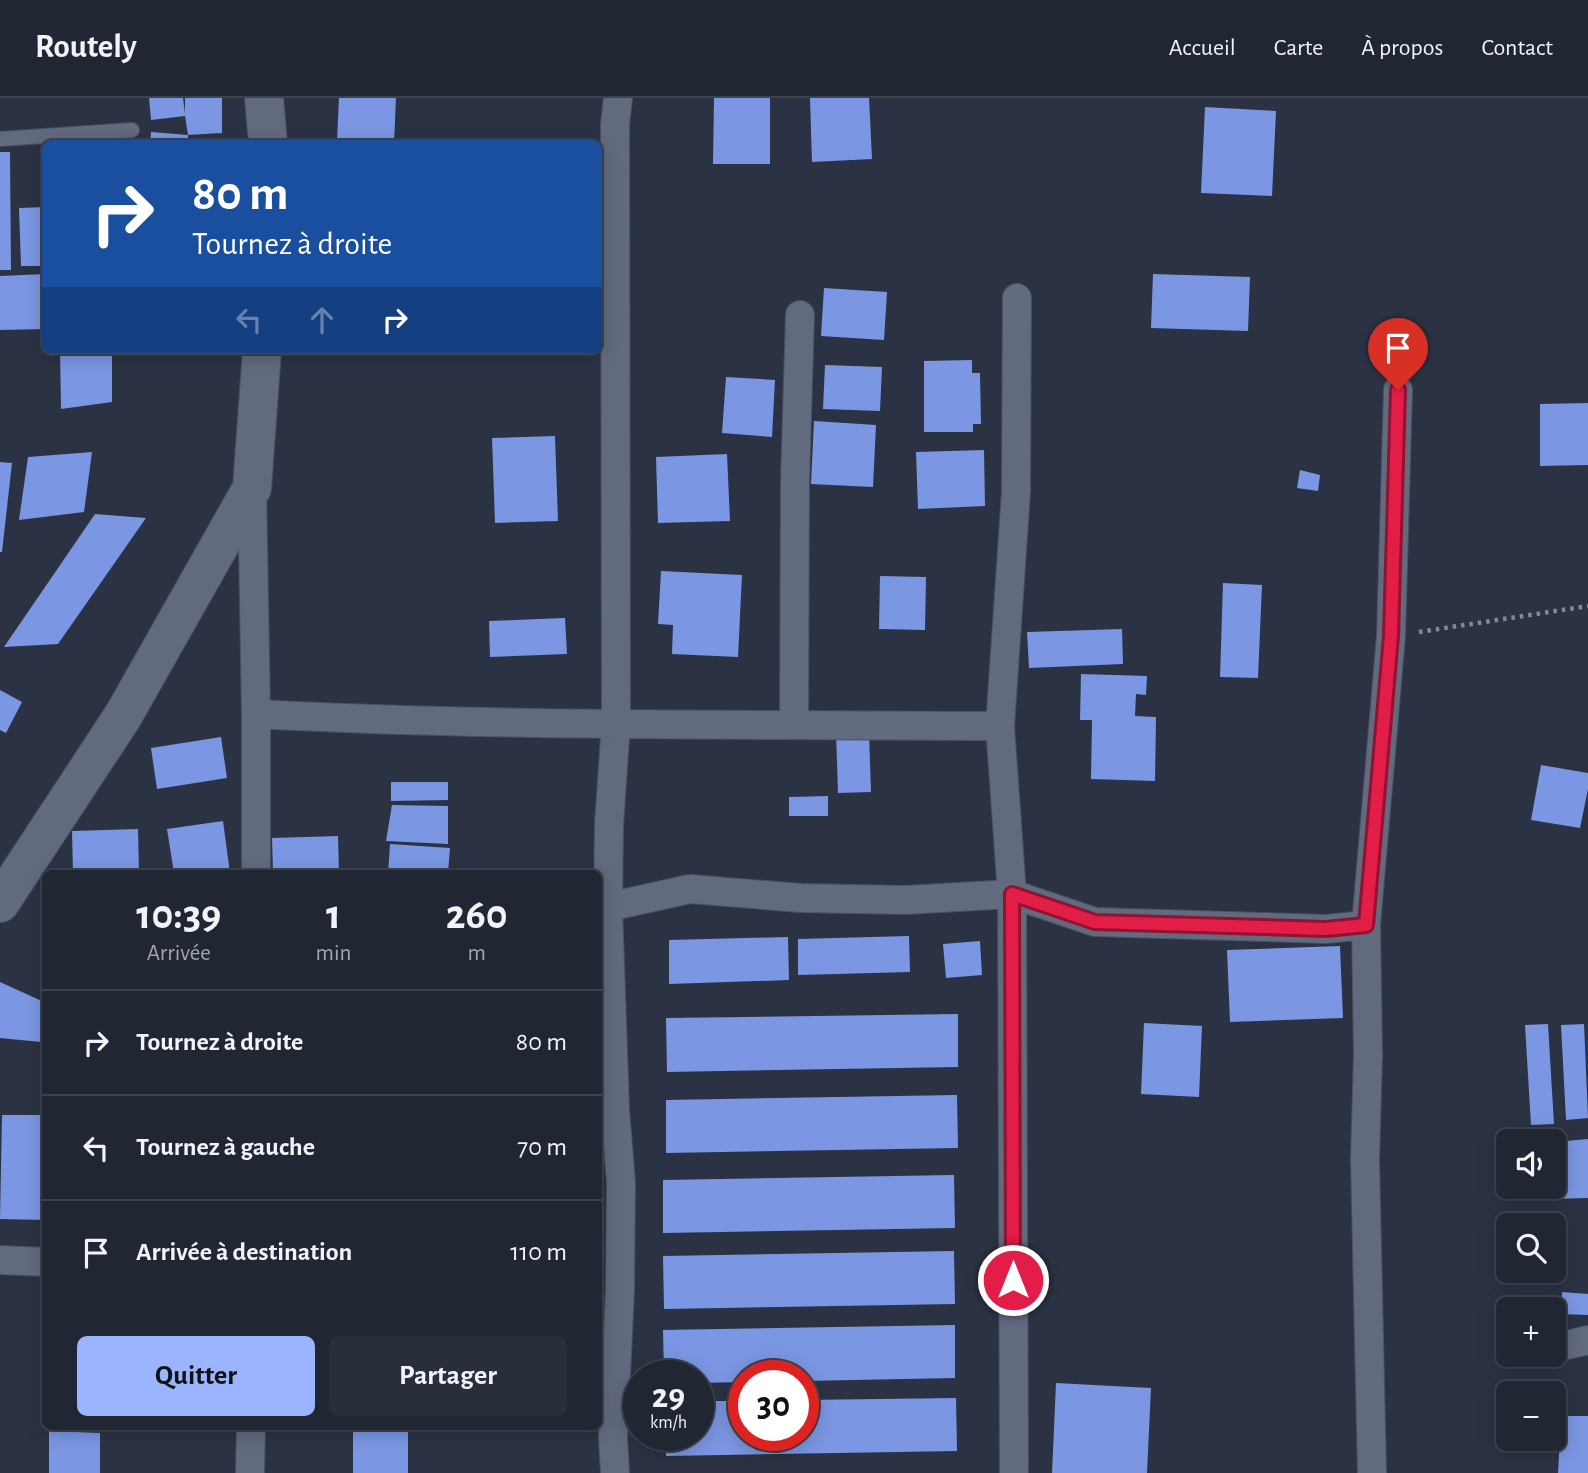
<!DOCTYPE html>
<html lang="fr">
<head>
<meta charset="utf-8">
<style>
  body { margin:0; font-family:"Alegreya Sans",sans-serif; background:#282e3a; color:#f1f3f6; height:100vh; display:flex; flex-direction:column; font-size:26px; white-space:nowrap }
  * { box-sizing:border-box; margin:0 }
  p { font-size:23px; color:#a2a5ac }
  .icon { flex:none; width:38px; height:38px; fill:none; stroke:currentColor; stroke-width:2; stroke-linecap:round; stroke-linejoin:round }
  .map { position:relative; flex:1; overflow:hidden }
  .side { position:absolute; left:42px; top:772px; width:560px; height:560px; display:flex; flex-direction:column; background:#202632; border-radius:10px; box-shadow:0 4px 18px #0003,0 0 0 2px #3d434d }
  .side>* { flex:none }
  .banner { position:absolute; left:42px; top:42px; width:560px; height:214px; border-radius:10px; box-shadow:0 4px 18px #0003,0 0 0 2px #3d434d; background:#1a4fa0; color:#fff; overflow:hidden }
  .controls { position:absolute; left:1496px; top:1031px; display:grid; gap:14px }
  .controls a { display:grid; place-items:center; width:70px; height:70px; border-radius:10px; background:#202632; box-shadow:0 4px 18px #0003,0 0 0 2px #3d434d; font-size:35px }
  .speed { position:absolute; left:623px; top:1262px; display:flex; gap:14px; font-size:35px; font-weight:700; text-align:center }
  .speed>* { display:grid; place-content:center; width:91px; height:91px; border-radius:50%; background:#202632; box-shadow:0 4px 18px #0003,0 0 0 2px #3d434d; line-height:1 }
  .speed small { font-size:18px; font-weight:400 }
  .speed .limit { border:10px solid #d22; background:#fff; color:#111 }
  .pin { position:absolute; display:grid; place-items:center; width:60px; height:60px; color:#fff; margin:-72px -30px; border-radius:50% 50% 50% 0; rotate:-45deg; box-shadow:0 0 7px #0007 }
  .pin .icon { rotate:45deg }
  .me { position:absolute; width:77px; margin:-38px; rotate:0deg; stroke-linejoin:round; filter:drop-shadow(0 0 5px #0008) }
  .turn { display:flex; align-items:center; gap:24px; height:147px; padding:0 35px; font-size:32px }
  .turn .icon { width:91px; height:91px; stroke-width:2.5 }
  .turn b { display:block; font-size:49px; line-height:60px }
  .lanes { display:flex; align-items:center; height:66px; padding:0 35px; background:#0003; justify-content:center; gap:35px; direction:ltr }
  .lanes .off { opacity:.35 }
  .eta { display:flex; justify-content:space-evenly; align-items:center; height:119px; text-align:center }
  .eta b { font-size:42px; font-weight:700; line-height:49px }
  .primary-button { display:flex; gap:14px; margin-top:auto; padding:14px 35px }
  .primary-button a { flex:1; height:80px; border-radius:10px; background:#9ab5fd; color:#111; font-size:28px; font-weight:700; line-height:80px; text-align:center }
  .primary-button a+a { background:#282e3a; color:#f1f3f6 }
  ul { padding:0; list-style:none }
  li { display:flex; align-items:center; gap:21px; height:105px; padding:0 35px; border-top:2px solid #3d434d }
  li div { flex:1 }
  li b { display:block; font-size:26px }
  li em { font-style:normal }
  header { display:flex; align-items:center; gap:42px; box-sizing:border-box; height:98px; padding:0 35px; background:#202632; border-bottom:2px solid #3d434d }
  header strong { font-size:33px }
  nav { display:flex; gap:38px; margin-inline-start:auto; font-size:24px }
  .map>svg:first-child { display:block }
</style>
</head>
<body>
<header>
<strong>Routely</strong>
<nav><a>Accueil</a><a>Carte</a><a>À propos</a><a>Contact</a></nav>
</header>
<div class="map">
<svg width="1588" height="1375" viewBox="0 0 1588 1375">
  <rect width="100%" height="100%" fill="#2b3243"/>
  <path fill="#7b96e2" d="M149 0H183L185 16V0H222V35L188 37 185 18 151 22Z
    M339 0H396L394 45 337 43Z
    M714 0H770V66H713Z
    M810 0H869L872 61 812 64Z
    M1205 9 1276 13 1272 98 1201 95Z
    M151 34 188 37V46H150Z
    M0 54H10L11 172H0Z
    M46 109V168H21L19 110Z
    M46 176V231L0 232V178Z
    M1153 176 1250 179 1248 233 1151 230Z
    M824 190 887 194 884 242 821 238Z
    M60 252H112V304L61 311Z
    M972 262V275H980L981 326H973V334H924V263Z
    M825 267 882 269 880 313 823 311Z
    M726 279 775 282 772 339 722 335Z
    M1588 305V367L1540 368V306Z
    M814 323 876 327 873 389 811 386Z
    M555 338 558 423 495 425 492 340Z
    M984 352 985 408 918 411 916 354Z
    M92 354 84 414 19 422 28 359Z
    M727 356 730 423 658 425 656 359Z
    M0 364 12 365 2 454H0Z
    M1300 372 1320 377 1318 393 1297 390Z
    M95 416 146 420 58 546 4 549Z
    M661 473 742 477 738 559 672 556 673 527 658 526Z
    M880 478 926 479 925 532 879 531Z
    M1223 485 1262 487 1258 580 1220 579Z
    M565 520 567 556 490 559 489 523Z
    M1122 531 1123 566 1029 570 1027 534Z
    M1081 576 1147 578 1146 597 1136 596 1135 618 1156 619 1155 683 1091 681 1092 622H1080Z
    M0 592 22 604 6 635 0 632Z
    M869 634 871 694 838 695 836 635Z
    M221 639 227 680 157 691 151 650Z
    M1541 667 1588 675V691L1580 730 1531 722Z
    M391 684H448V702L391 703Z
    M828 698V718H789V699Z
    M392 707 448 708V746L386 743Z
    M223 723 230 775H174L167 731Z
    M138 731 139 775H73L72 733Z
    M338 738 339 775H273L272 740Z
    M390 746 450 750 448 775H388Z
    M909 838 910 874 798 877V841Z
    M788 839 789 882 669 886V842Z
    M980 843 982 877 946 880 943 846Z
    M1340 848 1343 920 1230 924 1227 852Z
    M0 884 44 904 41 944 0 940Z
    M958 916V969L667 974 666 920Z
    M1144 925 1202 928 1199 999 1141 996Z
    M1548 926 1554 1026 1531 1027 1525 927Z
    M1584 926 1588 1020 1566 1022 1561 927Z
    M957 997 958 1050 666 1055V1002Z
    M2 1017H46V1122L0 1121Z
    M1588 1041V1100L1551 1101V1088H1554V1044Z
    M954 1077 955 1130 663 1135V1082Z
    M954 1153 955 1206 664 1211 663 1158Z
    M1562 1194 1588 1196V1217L1561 1216Z
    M955 1227V1280L803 1283V1278H744V1284L698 1285V1278H664L663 1232Z
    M1056 1285 1151 1290 1147 1375H1052Z
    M956 1300 957 1353 666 1358V1337H698V1303H744V1337H803V1302Z
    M1561 1318H1588V1375H1558Z
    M353 1328H408V1375H353Z
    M49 1333 100 1335V1375H49Z"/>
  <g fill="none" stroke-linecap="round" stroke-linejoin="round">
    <g stroke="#4a5060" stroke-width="16">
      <path id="lane" d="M0 41 132 32"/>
    </g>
    <g stroke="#4a5060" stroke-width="30">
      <path id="street" d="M252 390 256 616V775
        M256 616C504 629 752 626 1000 628
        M794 626 795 383 800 217
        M608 809 690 791 801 800 905 802 1012 796 1095 824 1326 831 1366 827
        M0 1162 46 1164
        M1554 1250 1588 1242
        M250 1375 251 1328
        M615 1375 613 1340 620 1192 621 1084 615 1012 608 809 609 727 616 625 615 27 618 0
        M1014 1375 1012 796 1000 628 1016 394 1017 200
        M1372 1375 1365 1061 1368 957 1366 827 1391 538 1398 292"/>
    </g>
    <g stroke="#4a5060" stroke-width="40">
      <path id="secondary" d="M264 0 268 46
        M0 805 123 618 252 390 262 252"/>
    </g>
    <path stroke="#838998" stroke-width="4.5" stroke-dasharray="3.5 5" stroke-linecap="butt" d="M1419 534 1588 508"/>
    <use href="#lane" stroke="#626a7f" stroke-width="14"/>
    <use href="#street" stroke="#626a7f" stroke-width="28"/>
    <use href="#secondary" stroke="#626a7f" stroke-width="38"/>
  </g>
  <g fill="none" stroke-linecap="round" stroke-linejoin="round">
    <g stroke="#92132f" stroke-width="18">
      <path id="route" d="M1013 1182 1012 796 1095 824 1326 831 1366 827 1391 538 1398 292"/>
    </g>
    <use href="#route" stroke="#e11d48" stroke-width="12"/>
  </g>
</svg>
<div class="controls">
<a><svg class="icon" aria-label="sound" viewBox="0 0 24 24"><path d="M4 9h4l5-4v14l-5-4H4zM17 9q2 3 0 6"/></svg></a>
<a><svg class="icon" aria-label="search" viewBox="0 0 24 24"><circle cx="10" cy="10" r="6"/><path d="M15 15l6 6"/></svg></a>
<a>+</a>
<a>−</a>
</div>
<div class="speed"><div>29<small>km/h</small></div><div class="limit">30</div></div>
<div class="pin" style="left:1398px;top:292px;background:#d93025"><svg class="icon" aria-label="arrive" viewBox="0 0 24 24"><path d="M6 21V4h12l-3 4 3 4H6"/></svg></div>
<svg class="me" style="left:1013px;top:1182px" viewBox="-20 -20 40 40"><circle r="17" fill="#e11d48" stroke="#fff" stroke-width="3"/><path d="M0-11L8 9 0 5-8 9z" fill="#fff"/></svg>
<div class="banner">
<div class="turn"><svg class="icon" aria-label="right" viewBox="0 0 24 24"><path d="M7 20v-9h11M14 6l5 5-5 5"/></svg><div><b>80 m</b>Tournez à droite</div></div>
<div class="lanes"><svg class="icon off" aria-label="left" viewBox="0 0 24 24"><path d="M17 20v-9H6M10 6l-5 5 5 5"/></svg><svg class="icon off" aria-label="ahead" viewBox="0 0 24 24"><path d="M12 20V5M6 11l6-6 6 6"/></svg><svg class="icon" aria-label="right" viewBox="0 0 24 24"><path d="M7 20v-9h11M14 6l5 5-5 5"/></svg></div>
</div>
<section class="side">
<div class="eta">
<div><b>10:39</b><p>Arrivée</p></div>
<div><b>1</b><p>min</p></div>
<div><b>260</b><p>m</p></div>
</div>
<ul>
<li><svg class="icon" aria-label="right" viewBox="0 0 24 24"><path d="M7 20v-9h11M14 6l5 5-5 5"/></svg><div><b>Tournez à droite</b></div><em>80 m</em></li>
<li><svg class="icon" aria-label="left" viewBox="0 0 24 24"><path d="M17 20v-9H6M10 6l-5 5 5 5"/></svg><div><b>Tournez à gauche</b></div><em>70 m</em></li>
<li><svg class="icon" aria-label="arrive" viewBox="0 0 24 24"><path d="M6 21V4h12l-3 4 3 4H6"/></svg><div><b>Arrivée à destination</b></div><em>110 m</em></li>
</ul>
<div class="primary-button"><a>Quitter</a><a>Partager</a></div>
</section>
</div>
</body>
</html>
